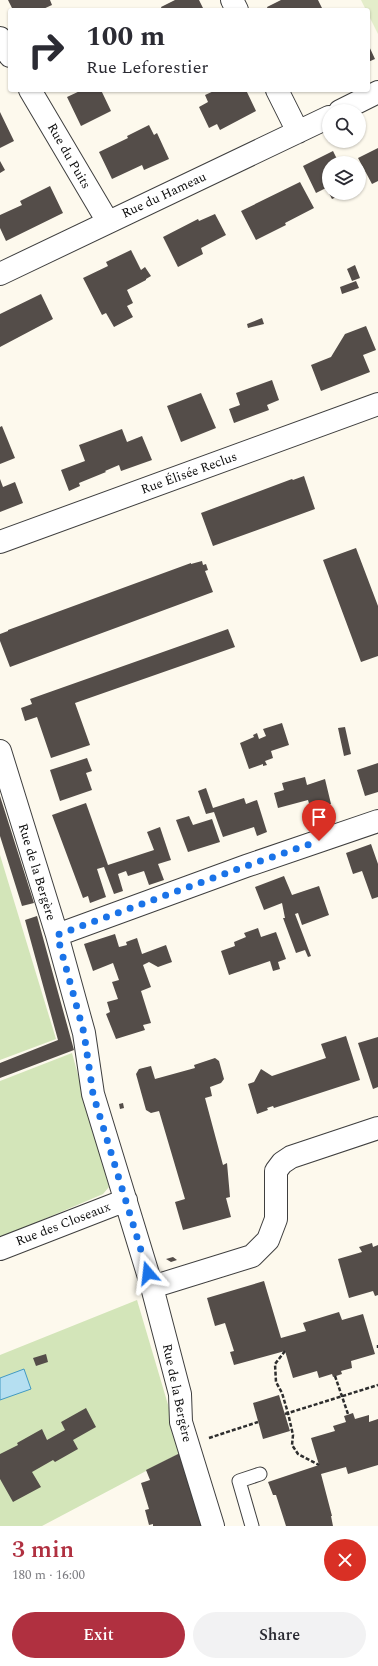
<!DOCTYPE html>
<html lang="en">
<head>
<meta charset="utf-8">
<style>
  body { margin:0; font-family:Spectral,serif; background:#f2f2f3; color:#2b2b33; height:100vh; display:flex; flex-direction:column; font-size:15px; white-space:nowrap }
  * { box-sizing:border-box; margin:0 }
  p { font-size:13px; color:#7c7c81 }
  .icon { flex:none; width:22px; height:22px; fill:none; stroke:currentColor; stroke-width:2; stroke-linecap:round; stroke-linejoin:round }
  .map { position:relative; height:1526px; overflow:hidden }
  .side { display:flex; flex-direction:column; background:#fff; flex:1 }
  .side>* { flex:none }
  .guide { position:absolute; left:8px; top:8px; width:362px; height:84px; border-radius:4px; box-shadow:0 1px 3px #0004; background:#fff; color:#2b2b33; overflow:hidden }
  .tools { position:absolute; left:322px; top:104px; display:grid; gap:8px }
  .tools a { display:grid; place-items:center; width:44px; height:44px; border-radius:50%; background:#fff; box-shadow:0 1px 3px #0004; font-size:20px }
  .pin { position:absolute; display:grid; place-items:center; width:34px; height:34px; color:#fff; margin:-41px -17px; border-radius:50% 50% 50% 0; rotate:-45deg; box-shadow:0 0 4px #0007 }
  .pin .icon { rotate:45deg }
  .me { position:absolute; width:44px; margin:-22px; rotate:343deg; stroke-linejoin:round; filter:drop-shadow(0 0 3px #0008) }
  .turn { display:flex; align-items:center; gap:14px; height:84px; padding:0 12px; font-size:18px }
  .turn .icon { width:52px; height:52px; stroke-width:2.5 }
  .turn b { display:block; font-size:28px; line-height:34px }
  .round { display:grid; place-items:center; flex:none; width:42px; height:42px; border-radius:21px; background:#f2f2f3 }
  .overview { display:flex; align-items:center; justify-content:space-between; height:68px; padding:0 12px }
  h1 { font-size:24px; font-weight:600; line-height:30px; color:#b03040 }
  .cta { display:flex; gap:8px; margin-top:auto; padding:8px 12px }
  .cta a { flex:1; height:46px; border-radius:24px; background:#b03040; color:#fff; font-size:16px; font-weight:600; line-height:46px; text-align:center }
  .cta a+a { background:#f2f2f3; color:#2b2b33 }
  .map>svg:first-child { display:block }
</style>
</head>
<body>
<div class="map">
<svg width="378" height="1526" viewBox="0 0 378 1526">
  <rect width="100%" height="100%" fill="#fdf9ed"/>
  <path fill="#d3e5b9" d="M0 855 56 1039 0 1060Z
    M72 1053 109 1187 103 1194 0 1238V1081Z
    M137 1300 182 1452 42 1526H0V1355Z"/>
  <path fill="#e4edca" d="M361 0H378V34L368 14V10H366Z"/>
  <path fill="#b5dff1" stroke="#4299c2" d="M24 1369 31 1389 0 1400V1378Z"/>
  <path fill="#544d49" d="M8 0H50L52 5 41 10H13Z
    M175 0H199L204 10H162L161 7Z
    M281 0H318L323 10H268L267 7Z
    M368 44 375 59 368 62Z
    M82 90H101L111 111 81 126 67 97Z
    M216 90H246L256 111 220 130 217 124 209 128 199 107 208 102 205 95Z
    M0 112 14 141 0 148Z
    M149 125 154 135 157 133 169 159 144 170 142 165 112 179 99 152 128 138 127 136Z
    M378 148V181L372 184 358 158Z
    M333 151 339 163H329V193L326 188 316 193 303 166Z
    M0 161 5 170 0 173Z
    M300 182 314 208 285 223 286 225 256 240 241 211Z
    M50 186 63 213 6 241 0 228V215L22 205 20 201Z
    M329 193H345L332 199Z
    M215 214 226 235 201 248 203 254 178 267 163 237 198 219 199 221Z
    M131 250 141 270 145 267 151 276 146 279V280L127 290 133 303 127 306 133 317 114 327 106 313 102 315 83 278 108 266 106 262Z
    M355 265 360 278 352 281 347 269Z
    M356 281 359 288 342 294 340 287Z
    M41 294 53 319 0 347V314Z
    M262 318 264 324 248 328 247 324Z
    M366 326 376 350 363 355 370 372 321 391 311 365 331 357 345 334Z
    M272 380 279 400 267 405 269 410 234 423 229 409 240 405 236 393Z
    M201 393 216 428 181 442 167 406Z
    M2 426 15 458 0 464V427Z
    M122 429 127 442 142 436 152 460 121 471 119 465 105 471 106 472 79 483 80 486 69 491 61 470 85 461 79 445Z
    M304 476 315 509 213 546 201 513 292 479 293 480Z
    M0 479 3 487 15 482 23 503 0 512Z
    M356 548 378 606V656L361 662 323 560Z
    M202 561 203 565 206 564 208 570 205 571 213 592 10 667 0 641V634L8 631V630L191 563V564Z
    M228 629 235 647 75 703 90 745 51 758 37 717 25 721 21 708 32 704 30 699Z
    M282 723 289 745 271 751 273 758 265 761 267 765 263 766V764L249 769 240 743 254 737 253 735 257 733 259 739 266 736 263 729Z
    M345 727 351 754 344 756 338 728Z
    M87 758 92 771 86 773 92 790 60 801 50 770Z
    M378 763V792L365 796 357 770Z
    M305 777 307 785 325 779 331 804 311 810 308 800 278 808 274 793 284 790 282 783Z
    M206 788 213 808 244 798 246 804 257 800 267 832 257 836 254 827 223 837 214 812 206 814 198 791Z
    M0 796 34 903 22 906 0 836Z
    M86 803 108 865 154 850 147 832 160 827 171 860 158 864 164 880 149 885 144 871 128 876 126 871 118 874 123 891 114 894 104 867 97 869 106 897 90 903 88 896 83 898 52 815Z
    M189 816 193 825 212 819 220 842 188 852 176 820Z
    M371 844 378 864V897L372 899 362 871 353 874 346 853Z
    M284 876 292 895 319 886 329 915 302 925 298 913 295 914 311 956 308 957 305 950 296 953 283 918H285L282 903 264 910 255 887Z
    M37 916 74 1050 0 1078V1063L58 1040 25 920Z
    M258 928 261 937 276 932 286 959 278 962 280 969 273 971 270 961 229 975 221 951 235 946 234 942 246 937 244 933Z
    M115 934 119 947 127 945 126 942 137 938 142 954 166 945 172 962 158 967 149 962 143 965 151 987 141 991 151 1023 143 1025 145 1030 116 1039 106 1014 110 1012 107 1002 118 999 112 982 119 980 113 963 93 971 84 944Z
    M346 1036 360 1080 274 1108 273 1106 267 1108 268 1110 257 1114 248 1084 254 1082 261 1069 272 1076 326 1058 321 1044Z
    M378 1037V1087L373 1089 358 1043Z
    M215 1058 219 1061 224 1079 221 1083 210 1087 212 1096 205 1098 223 1165 227 1163 230 1197 226 1198 231 1217 183 1230 175 1202 185 1199 159 1111 151 1113 146 1110 136 1074 139 1069 151 1066 155 1079 195 1068 194 1065Z
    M123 1103 124 1108 120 1109 119 1104Z
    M372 1243 373 1247 378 1245V1295L375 1296 373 1291 349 1298 338 1259 362 1252 359 1247Z
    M173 1257 177 1260 171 1262 166 1259Z
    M264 1281 281 1338 306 1331 303 1323 339 1312 342 1320 363 1314 375 1354 351 1361 352 1368 341 1371 342 1374 333 1377 332 1374 319 1378 317 1371 293 1378 285 1351 234 1365 230 1352 234 1351 225 1323 215 1326 207 1298Z
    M46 1354 48 1362 36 1366 33 1358Z
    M279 1395 290 1431 263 1439 253 1403Z
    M86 1408 96 1427 73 1440 78 1449 55 1462 53 1460 32 1472 41 1487 13 1502 0 1479V1454L18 1445 17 1443 42 1429 47 1440 65 1430 61 1422Z
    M353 1413 355 1419 369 1415V1422L378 1419V1465L348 1474 346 1467 321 1474 332 1516H331L333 1526H286L276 1495H273L268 1482 319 1465 311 1438 335 1431 333 1426 346 1422 344 1416Z
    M182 1452 204 1526H153V1524L149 1525 145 1510 149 1509 141 1483 150 1480 146 1470Z"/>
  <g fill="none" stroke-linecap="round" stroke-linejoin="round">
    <g stroke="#3f3f3f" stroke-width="15">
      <path id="service" d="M252 1526 239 1481 260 1474"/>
    </g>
    <g stroke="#3f3f3f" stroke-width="24">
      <path id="minor" d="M232 0 237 10
        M0 38 10 56
        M30 90 108 222
        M277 90 298 132
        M340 111 378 92
        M0 274 329 117
        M0 542 378 404
        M0 751 57 935 84 1033 93 1094 152 1287 180 1394 181 1422 213 1526
        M57 935 246 866 378 821
        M0 1249 126 1200
        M152 1287 252 1256 268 1240 276 1219V1171L282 1163 291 1157 378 1128"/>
    </g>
    <path stroke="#2e2e2e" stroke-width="2.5" stroke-dasharray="4 2" stroke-linecap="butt" d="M378 1345V1348
      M285 1351 275 1364 276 1382 282 1393 288 1413 293 1435 292 1445 298 1454 319 1465
      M335 1376 348 1414
      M285 1414 378 1385
      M209 1438 258 1422"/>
    <use href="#service" stroke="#fff" stroke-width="13"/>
    <use href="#minor" stroke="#fff" stroke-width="22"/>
  </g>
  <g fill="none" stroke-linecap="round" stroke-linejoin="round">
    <path stroke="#1a73e8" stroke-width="7" stroke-dasharray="0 12.6" d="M148 1273 93 1094 84 1033 57 935 246 866 319 841"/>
  </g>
  <g text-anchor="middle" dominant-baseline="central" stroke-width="4" stroke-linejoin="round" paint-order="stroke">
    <g font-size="13" fill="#0c0c0c" stroke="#fff">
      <text transform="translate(69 156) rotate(60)">Rue du Puits</text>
      <text transform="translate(164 195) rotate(-25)">Rue du Hameau</text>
      <text transform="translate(189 473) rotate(-20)">Rue Élisée Reclus</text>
      <text transform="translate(37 872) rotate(73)">Rue de la Bergère</text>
      <text transform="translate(63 1224) rotate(-21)">Rue des Closeaux</text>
      <text transform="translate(177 1393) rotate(78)">Rue de la Bergère</text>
    </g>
  </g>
</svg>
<div class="tools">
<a><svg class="icon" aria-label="search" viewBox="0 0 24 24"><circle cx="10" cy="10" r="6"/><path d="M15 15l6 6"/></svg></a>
<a><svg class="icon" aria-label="layers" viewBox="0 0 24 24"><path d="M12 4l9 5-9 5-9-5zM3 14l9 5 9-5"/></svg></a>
</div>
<div class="pin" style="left:319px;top:841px;background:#d93025"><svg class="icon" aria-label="arrive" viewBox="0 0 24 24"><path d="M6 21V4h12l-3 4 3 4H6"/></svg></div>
<svg class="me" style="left:148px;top:1273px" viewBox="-20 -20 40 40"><path d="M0-17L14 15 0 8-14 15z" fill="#1a73e8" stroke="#fff" stroke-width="4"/></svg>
<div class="guide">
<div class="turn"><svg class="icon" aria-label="right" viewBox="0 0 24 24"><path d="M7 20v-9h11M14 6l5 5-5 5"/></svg><div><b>100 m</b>Rue Leforestier</div></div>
</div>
</div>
<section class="side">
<div class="overview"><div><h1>3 min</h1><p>180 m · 16:00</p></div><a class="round" style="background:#d93025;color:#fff"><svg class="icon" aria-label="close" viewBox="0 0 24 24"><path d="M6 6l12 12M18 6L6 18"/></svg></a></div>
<div class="cta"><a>Exit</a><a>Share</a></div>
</section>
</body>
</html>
